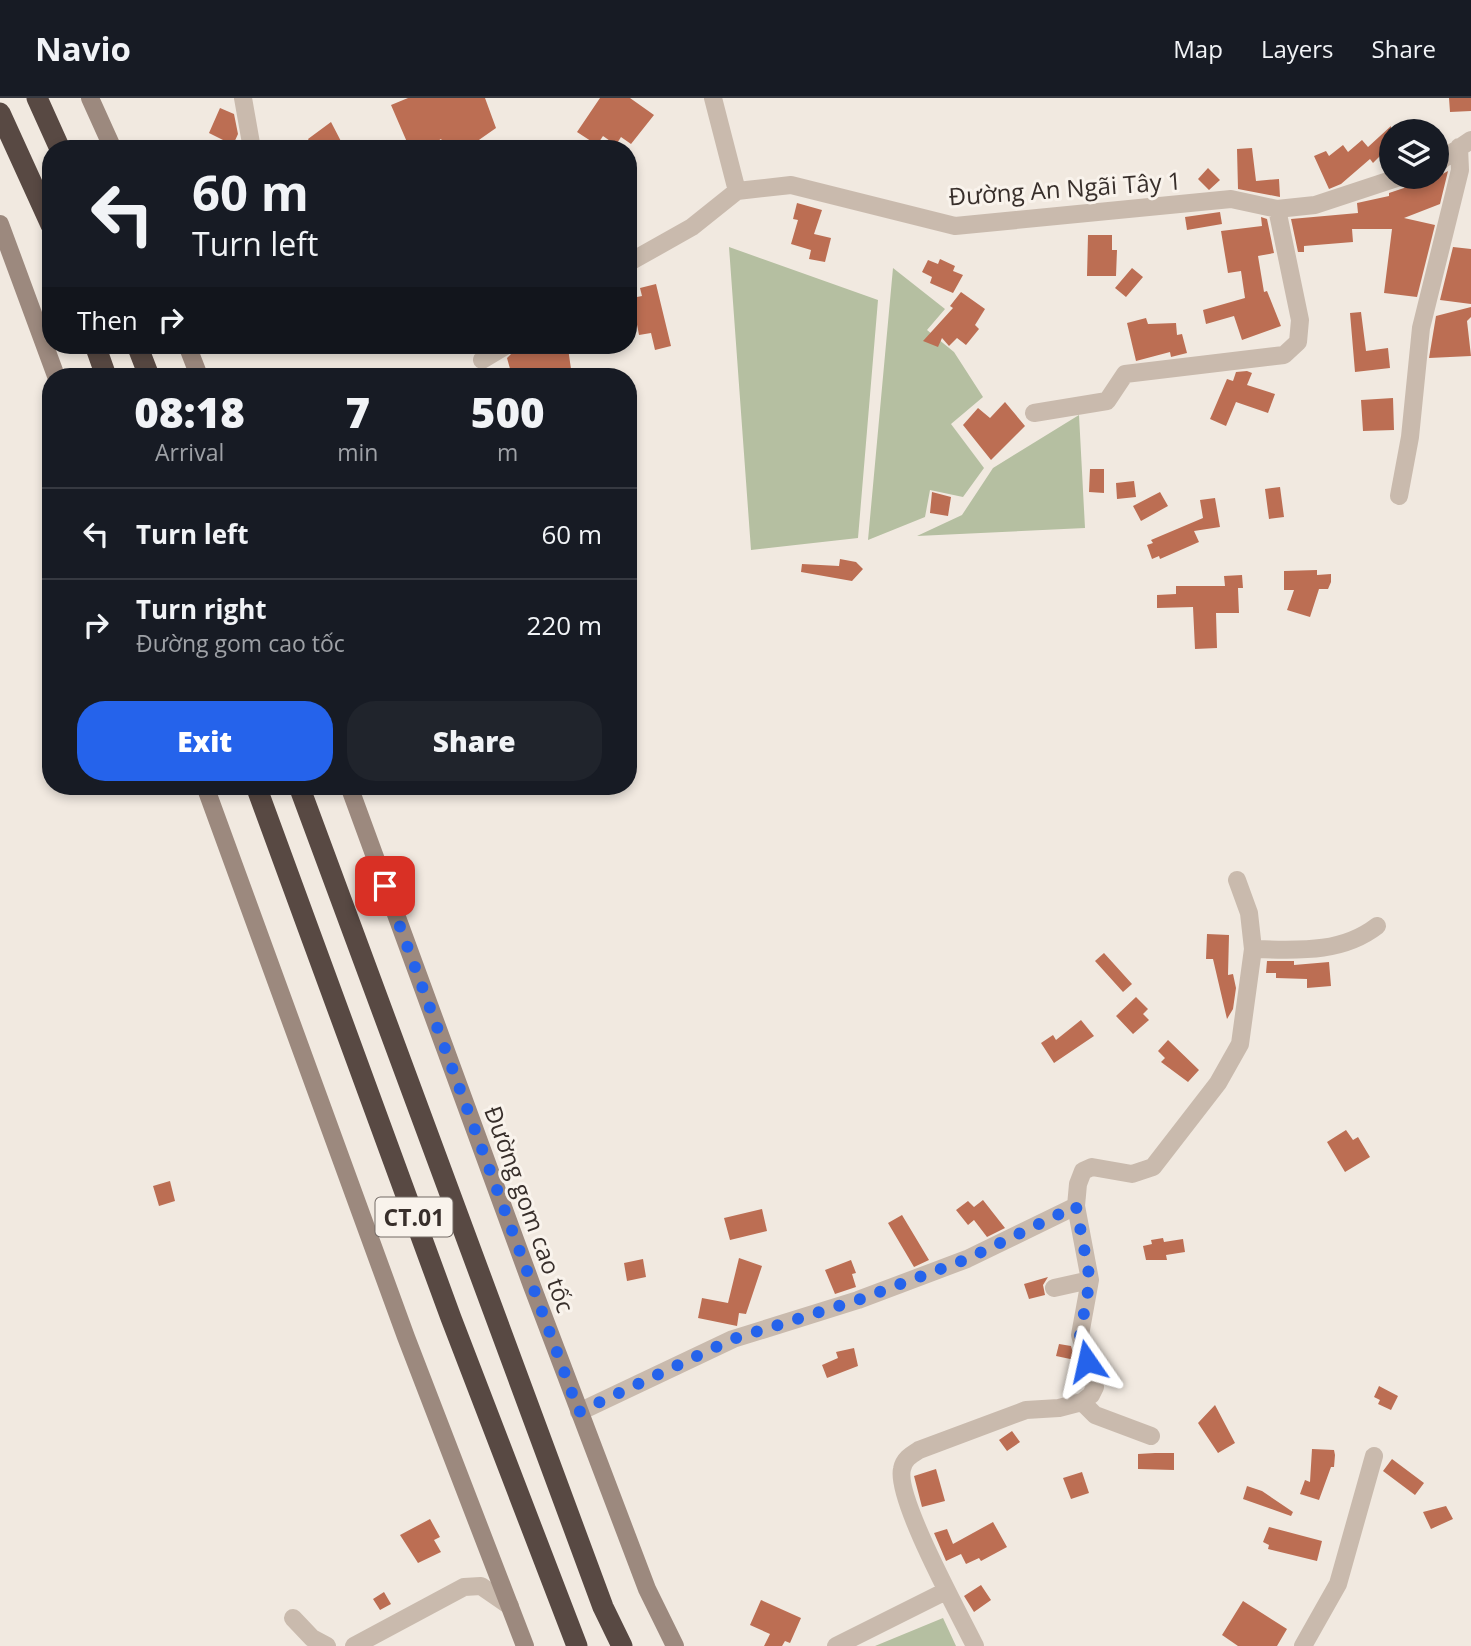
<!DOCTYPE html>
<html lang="en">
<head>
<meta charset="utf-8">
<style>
  body { margin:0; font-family:"Open Sans",sans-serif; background:#20242c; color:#f1f3f6; height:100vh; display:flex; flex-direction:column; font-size:26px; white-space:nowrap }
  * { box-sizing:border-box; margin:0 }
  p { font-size:23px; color:#9ea1a6 }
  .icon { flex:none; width:38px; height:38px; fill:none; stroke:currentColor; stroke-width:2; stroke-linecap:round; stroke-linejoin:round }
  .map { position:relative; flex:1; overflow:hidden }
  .sheet { position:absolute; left:42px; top:270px; width:595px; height:427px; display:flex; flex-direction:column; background:#171b24; border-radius:28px; box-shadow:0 4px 10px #0003 }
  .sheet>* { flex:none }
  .hud { position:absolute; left:42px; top:42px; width:595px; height:214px; border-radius:28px; box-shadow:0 4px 10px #0003; background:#171b24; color:#f1f3f6; overflow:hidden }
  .buttons { position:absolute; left:1379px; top:21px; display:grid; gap:14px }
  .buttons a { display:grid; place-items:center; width:70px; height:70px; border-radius:50%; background:#171b24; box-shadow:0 4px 10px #0003; font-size:35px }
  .pin { position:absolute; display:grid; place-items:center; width:60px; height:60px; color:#fff; margin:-30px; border-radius:14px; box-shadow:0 4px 10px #0006 }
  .me { position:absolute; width:77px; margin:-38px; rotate:349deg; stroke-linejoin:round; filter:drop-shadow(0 0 5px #0008) }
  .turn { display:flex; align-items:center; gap:24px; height:147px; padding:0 35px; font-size:32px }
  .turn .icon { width:91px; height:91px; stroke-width:2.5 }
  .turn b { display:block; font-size:49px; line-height:60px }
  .then { display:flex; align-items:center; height:66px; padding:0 35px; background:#0003; gap:14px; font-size:26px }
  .eta { display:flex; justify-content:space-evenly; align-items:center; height:119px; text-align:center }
  .eta b { font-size:42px; font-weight:800; line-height:49px }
  .action { display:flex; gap:14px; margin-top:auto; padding:14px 35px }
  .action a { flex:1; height:80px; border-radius:28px; background:#2563eb; color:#fff; font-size:28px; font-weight:800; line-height:80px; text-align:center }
  .action a+a { background:#20242c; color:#f1f3f6 }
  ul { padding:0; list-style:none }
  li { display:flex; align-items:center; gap:21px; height:91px; padding:0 35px; border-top:2px solid #363941 }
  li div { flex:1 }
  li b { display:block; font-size:26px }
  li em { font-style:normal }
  header { display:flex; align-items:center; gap:42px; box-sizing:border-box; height:98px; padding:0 35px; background:#171b24; border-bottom:2px solid #363941 }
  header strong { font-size:33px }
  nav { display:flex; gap:38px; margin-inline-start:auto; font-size:24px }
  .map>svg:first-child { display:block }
</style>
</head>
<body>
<header>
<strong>Navio</strong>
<nav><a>Map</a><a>Layers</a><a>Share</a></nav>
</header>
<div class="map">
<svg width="1471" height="1548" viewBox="0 0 1471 1548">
  <rect width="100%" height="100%" fill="#f1e9e0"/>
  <path fill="#b5bfa1" d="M729 149 878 202 858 440 751 452Z
    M893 170 945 211 927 232 954 254 983 299 951 326 984 370 963 399 930 392 925 419 868 442Z
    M1079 317 1085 430 917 438 962 417 993 370Z
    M943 1520 956 1548H875Z"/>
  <path fill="#bc6e53" d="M408 0H485L496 30 466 51H448L441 41 431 47 410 51 391 7Z
    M600 0H630L654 17 631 46 621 39 616 47 603 38 597 47 577 34Z
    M1449 0H1471V13L1450 14Z
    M220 10 234 16 238 36 233 47 209 35Z
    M331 24 345 51H313L308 41Z
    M1391 28V70L1384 72 1381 57 1373 65 1370 61 1341 86 1329 91 1314 58 1326 53 1329 58 1343 47 1348 54 1362 42 1368 49Z
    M1252 50 1256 83 1279 81 1280 99 1238 91 1237 51Z
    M1208 70 1220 82 1209 92 1198 81Z
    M1448 73 1440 106 1404 120 1435 127 1417 199 1384 195 1392 131H1352L1353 144 1304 148V154H1298L1291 121 1358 115 1357 105 1389 98V95L1404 90 1411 81 1437 79Z
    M797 105 822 112 814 136 831 140 825 164 809 161 811 152 791 146 798 122 793 121Z
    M1220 114 1222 126 1187 132 1185 119Z
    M1261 119 1267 121 1274 155 1258 158 1264 194 1267 193 1281 228 1242 242 1234 218 1206 226 1203 212 1245 200 1241 173 1228 175 1221 133 1262 128Z
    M1088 137H1112V152H1117L1116 178H1087Z
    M1453 149 1471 151V206L1440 202Z
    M940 161 955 168 953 173 963 177 953 195 930 185 932 179 922 174 928 162 938 166Z
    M1132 170 1143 179 1126 199 1115 190Z
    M656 186 671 248 655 252 651 235 639 237 632 200 642 198 640 190Z
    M961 194 985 211 975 227 979 231 966 247 957 240 949 248 942 240 938 249 923 243 953 210 950 208Z
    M1471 209V219L1467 223 1471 258 1429 260 1436 218Z
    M1361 214 1366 253 1388 250 1390 270 1355 274 1350 215Z
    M1146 220 1148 226 1176 225 1177 237 1182 236 1187 255 1171 259 1170 254 1136 263 1127 225Z
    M537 247H555L556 252 568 250 572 278H512L507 260 518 249Z
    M1247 273 1252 275 1247 287 1275 296 1268 315 1236 304 1226 328 1210 321 1227 281 1233 283 1236 274Z
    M1393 300 1394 332 1363 333 1361 302Z
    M1005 304 1025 328 991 362 963 327 978 310 990 320Z
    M1090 371H1104V395L1089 394Z
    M1134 383 1136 399 1117 401 1116 385Z
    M1280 389 1284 419 1269 421 1265 391Z
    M932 394 951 399 948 418 930 415Z
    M1160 394 1168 408 1141 423 1133 408Z
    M1215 400 1220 429 1194 433 1199 444 1160 461 1159 458 1152 461 1147 447 1153 445 1151 442 1203 420 1200 402Z
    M840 461 856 464 863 471 852 483 801 474 802 466 839 468Z
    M1317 472V477L1331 476V484L1328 491H1319L1310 519 1287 512 1294 492H1284V473Z
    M1242 477 1243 490H1238L1239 515H1216L1217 550 1195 551 1193 509 1157 510V497L1176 496V488H1225L1224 478Z
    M1207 836 1229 837 1228 877 1233 876 1236 890 1233 911 1227 921 1213 861H1206Z
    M1104 855 1132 886 1123 894 1095 863Z
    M1267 863H1294V867L1329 864 1331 888 1307 890V881L1276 880V875H1266Z
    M1136 899 1148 911 1143 916 1149 922 1133 936 1116 918Z
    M1081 922 1094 938 1054 965 1041 945 1053 937 1056 942Z
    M1168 942 1199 972 1188 984 1161 964 1165 960 1158 953Z
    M1346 1032 1353 1042 1358 1039 1370 1059 1345 1074 1327 1044Z
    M170 1083 175 1103 159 1108 153 1088Z
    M983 1102 1005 1130 987 1139 974 1122 968 1127 956 1112 968 1103 974 1109Z
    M762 1111 767 1133 730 1142 724 1120Z
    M902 1117 929 1162 914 1169 888 1125Z
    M1163 1140 1164 1144 1183 1141 1185 1154 1166 1157 1167 1162H1146L1143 1148 1152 1146 1151 1142Z
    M739 1160 762 1168 746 1216 739 1215 737 1228 698 1220 702 1200 728 1205Z
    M643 1161 646 1179 627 1183 624 1165Z
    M851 1162 856 1175 852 1176 856 1189 835 1196 825 1172Z
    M1048 1179 1043 1187 1045 1197 1029 1201 1024 1186Z
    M1059 1246 1071 1248 1075 1262 1056 1258Z
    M854 1250 858 1268 827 1280 822 1267 838 1260 836 1254Z
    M1379 1288 1398 1298 1391 1312 1378 1306 1380 1302 1374 1299Z
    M1215 1307 1235 1345 1218 1355 1198 1325Z
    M1012 1333 1020 1344 1007 1353 999 1342Z
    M1312 1351 1334 1352 1335 1357 1334 1369H1331L1319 1402 1300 1396 1305 1382 1310 1384Z
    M1155 1355H1174V1372L1138 1371V1356Z
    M1392 1361 1424 1385 1415 1397 1383 1373Z
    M936 1371 945 1403 922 1409 914 1378Z
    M1082 1374 1089 1395 1071 1401 1063 1380Z
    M1247 1388 1262 1393 1293 1414 1291 1418 1243 1401Z
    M1446 1408 1453 1421 1431 1431 1423 1414Z
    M430 1421 440 1439 434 1442 441 1454 418 1465 400 1437Z
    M993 1424 1007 1449 981 1463 979 1460 966 1466 961 1456 946 1463 934 1435 947 1431 953 1446Z
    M1269 1429 1322 1443 1317 1463 1268 1451 1269 1447 1263 1444Z
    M981 1487 991 1502 974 1514 964 1498Z
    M384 1494 391 1506 380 1512 373 1501Z
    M761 1502 801 1520 790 1545 785 1543 782 1548H764L770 1536 750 1527Z
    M1243 1503 1287 1531 1277 1548H1238L1222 1537Z"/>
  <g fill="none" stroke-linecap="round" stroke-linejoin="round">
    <path stroke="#c9baad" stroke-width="18" d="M243 0 252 51
      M713 0 737 93
      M1437 65 1471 42
      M628 165 692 129 737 93 791 87 955 128 1231 101 1277 111 1315 107 1400 79
      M482 262 507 247
      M1034 315 1107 303 1125 276 1284 257 1298 244 1300 222 1277 111
      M1399 398 1410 339 1421 230 1460 72 1459 49
      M1253 851C1296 852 1341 856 1377 828
      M1090 1182 1076 1108 1078 1086 1083 1073 1092 1069 1132 1076 1153 1069 1218 985 1240 946 1253 851 1249 815 1237 782
      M1082 1304 1095 1317 1151 1338
      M579 1314 733 1241 858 1202 967 1161 1076 1108
      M293 1520 312 1540 327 1548
      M354 1548 464 1489 481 1488 510 1508
      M836 1548 946 1493
      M975 1548C960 1517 895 1400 902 1371 904 1361 911 1357 919 1352L1026 1312 1059 1310 1082 1304 1091 1297 1095 1289 1080 1237 1090 1182 1054 1190
      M1303 1548 1338 1486 1374 1358"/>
    <path stroke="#9c897e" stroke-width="18" d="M90 0 113 51
      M0 126 56 278
      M187 247 199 278
      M205 688 406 1239 525 1548
      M349 688 532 1188 647 1491 675 1548"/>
    <path stroke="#584943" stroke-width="21" d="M37 0 60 51
      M0 15 51 127
      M95 247 106 278
      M137 247 149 278
      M256 688 451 1220 577 1548
      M299 688 603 1509 622 1548"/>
  </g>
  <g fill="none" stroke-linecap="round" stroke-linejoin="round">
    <path stroke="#2563eb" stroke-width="12" stroke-dasharray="0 21.6" d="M385 788 579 1314 733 1241 858 1202 967 1161 1076 1108 1090 1182 1080 1237 1087 1263"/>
  </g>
  <g text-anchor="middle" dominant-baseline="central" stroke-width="6" stroke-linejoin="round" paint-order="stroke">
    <rect fill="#f9f3ec" stroke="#726a65" stroke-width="2" x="375.5" y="1099.5" width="77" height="39" rx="5"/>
    <g font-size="23" font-weight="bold" fill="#382f2b">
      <text x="414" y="1119">CT.01</text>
    </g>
    <g font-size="24" fill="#382f2b" stroke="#f9f3ec">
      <text transform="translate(1065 90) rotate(-4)">Đường An Ngãi Tây 1</text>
      <text transform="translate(530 1111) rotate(70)">Đường gom cao tốc</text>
    </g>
  </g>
</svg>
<div class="buttons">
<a><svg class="icon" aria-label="layers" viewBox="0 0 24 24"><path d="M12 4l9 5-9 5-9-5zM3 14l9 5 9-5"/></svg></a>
</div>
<div class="pin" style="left:385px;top:788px;background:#d93025"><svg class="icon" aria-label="arrive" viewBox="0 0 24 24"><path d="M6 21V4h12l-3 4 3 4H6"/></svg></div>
<svg class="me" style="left:1087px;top:1263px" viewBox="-20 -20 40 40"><path d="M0-17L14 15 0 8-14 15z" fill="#2563eb" stroke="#fff" stroke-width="4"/></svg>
<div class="hud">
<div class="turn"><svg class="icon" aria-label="left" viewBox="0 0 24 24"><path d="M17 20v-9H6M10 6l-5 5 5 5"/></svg><div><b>60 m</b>Turn left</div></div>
<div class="then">Then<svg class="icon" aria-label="right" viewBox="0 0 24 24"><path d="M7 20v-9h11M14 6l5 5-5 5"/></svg></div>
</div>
<section class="sheet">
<div class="eta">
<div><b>08:18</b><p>Arrival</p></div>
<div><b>7</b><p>min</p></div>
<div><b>500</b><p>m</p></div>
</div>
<ul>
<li><svg class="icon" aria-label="left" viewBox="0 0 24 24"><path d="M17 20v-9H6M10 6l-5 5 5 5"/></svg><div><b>Turn left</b></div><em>60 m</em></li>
<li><svg class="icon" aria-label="right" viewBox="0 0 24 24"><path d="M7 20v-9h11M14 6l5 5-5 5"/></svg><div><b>Turn right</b><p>Đường gom cao tốc</p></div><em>220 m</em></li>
</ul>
<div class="action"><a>Exit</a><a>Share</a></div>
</section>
</div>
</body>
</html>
